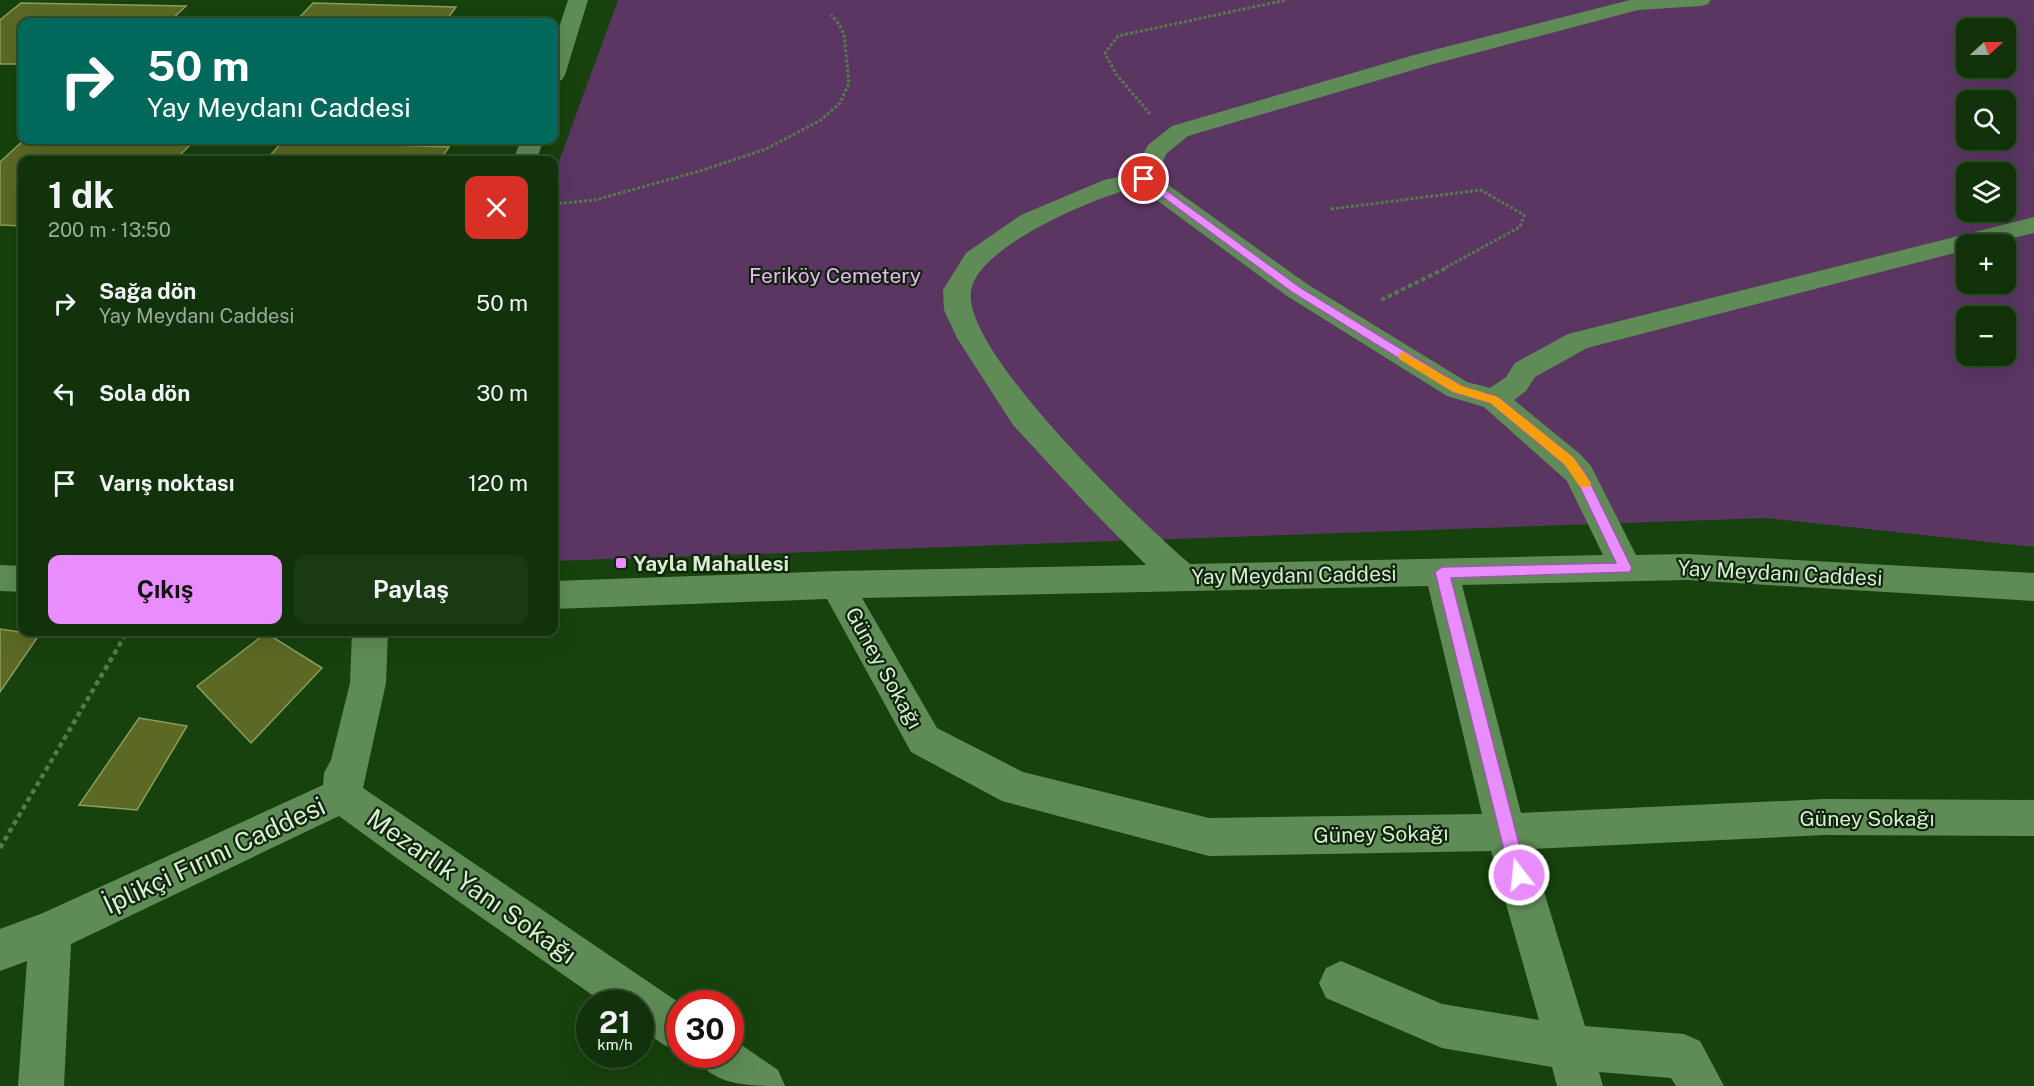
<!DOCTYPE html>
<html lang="tr">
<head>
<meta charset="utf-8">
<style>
  body { margin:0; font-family:"Public Sans",sans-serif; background:#1a3a13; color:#f1f3f6; height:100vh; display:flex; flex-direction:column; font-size:22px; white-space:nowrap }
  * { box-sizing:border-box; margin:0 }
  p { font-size:20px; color:#9caa9c }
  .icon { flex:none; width:33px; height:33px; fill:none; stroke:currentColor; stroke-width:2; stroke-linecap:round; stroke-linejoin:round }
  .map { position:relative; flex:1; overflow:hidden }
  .panel { position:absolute; left:18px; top:156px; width:540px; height:480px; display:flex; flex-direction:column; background:#11320a; border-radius:12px; box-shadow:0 6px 24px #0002,0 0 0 2px #304d2b }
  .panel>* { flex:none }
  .top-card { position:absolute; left:18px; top:18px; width:540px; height:126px; border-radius:12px; box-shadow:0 6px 24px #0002,0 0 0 2px #304d2b; background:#00695c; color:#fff; overflow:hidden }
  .needle { width:39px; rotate:69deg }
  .controls { position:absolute; left:1956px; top:18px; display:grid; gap:12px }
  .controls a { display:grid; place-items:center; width:60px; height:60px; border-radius:12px; background:#11320a; box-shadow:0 6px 24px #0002,0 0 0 2px #304d2b; font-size:30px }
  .speed { position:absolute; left:576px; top:990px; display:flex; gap:12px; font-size:30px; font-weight:700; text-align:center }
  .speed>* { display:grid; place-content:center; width:78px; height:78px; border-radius:50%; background:#11320a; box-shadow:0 6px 24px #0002,0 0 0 2px #304d2b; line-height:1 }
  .speed small { font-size:15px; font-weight:400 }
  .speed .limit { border:9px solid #d22; background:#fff; color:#111 }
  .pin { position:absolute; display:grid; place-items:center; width:51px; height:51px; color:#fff; margin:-26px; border:3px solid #fff; border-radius:50%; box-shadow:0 2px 6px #0007 }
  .me { position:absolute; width:66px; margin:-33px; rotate:344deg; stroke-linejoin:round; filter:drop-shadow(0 0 4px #0008) }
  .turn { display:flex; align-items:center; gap:21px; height:126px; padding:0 30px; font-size:27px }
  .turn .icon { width:78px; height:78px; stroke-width:2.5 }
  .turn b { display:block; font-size:42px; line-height:51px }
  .round { display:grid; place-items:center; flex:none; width:63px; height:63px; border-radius:12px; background:#1a3a13 }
  .head { display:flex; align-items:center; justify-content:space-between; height:102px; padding:0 30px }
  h1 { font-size:36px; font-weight:700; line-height:45px }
  .action { display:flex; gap:12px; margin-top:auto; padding:12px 30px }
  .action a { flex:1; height:69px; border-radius:12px; background:#e98dfe; color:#111; font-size:24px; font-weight:700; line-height:69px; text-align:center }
  .action a+a { background:#1a3a13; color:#f1f3f6 }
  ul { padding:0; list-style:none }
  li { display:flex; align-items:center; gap:18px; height:90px; padding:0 30px }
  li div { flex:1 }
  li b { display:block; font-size:22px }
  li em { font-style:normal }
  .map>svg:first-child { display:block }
</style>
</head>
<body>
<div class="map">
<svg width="2034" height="1086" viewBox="0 0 2034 1086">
  <rect width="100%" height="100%" fill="#17420d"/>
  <path fill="#5b3663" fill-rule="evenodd" d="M618 0H2034V547L1767 518 554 561V175ZM1966 28H2006V68H1966ZM1966 100H2006V140H1966ZM1966 172H2006V212H1966ZM1966 244H2006V284H1966ZM1966 316H2006V356H1966Z"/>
  <path fill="#5b6925" stroke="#8d9d5a" stroke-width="1.5" d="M21 3 186 6 169 22H22V64H0V20Z
    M313 3 456 7 445 22H295Z
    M24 140H195L175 160H22V226L0 225V162Z
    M283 141 449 147 440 160H266Z
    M0 629 39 635 0 692Z
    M266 633 322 668 251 743 197 686Z
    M139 718 187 726 137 810 79 805Z"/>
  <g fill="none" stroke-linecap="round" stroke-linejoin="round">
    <path stroke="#557a4c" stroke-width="3" stroke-dasharray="3 2" stroke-linecap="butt" d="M1150 114 1116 74 1105 53 1118 36 1286 0
      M554 204 595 200 700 171 766 149 821 120 840 103 849 83 844 35 839 24 831 15
      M1331 209 1481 190 1524 215 1520 227 1443 269"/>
    <path stroke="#557a4c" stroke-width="4" stroke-dasharray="4.5 3" stroke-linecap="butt" d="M1381 300 1446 268"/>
    <path stroke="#557a4c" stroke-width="4.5" stroke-dasharray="5 4" stroke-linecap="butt" d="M0 848 127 632"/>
    <path fill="#5f8c56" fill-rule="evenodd" d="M568 0H588L565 75 562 80 554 82V43Z
      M1630 0H1711L1708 4 1701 6 1638 10 1430 65 1188 136 1166 154 1157 177 1307 284 1467 382 1490 388 1506 377 1515 363 1568 334 2034 217V233L1988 244H1966V250L1587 348 1535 377 1526 391 1514 400 1580 454 1591 466 1636 555 1687 554 2034 573V601L1687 580 1462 585 1521 813 1825 799 2034 800V836L1825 835 1531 849 1585 1026 1684 1034 1700 1041 1724 1086H1676L1671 1078 1599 1072 1603 1086H1557L1552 1067 1442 1048 1326 998 1319 983 1326 968 1341 961 1442 1004 1539 1020 1491 851 1209 856 1002 801 911 752 827 599 554 609V581L837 571 1146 565 1086 504 1013 425 957 338 944 310 943 290 966 253 1021 215 1104 180 1133 174 1148 145 1172 126 1414 55ZM1139 187 1287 296 1447 396 1484 407 1567 481 1603 555 1190 564C1142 523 962 352 971 291 977 246 1099 195 1139 187ZM1428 586 1482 814 1209 818 1023 772 937 728 862 598Z
      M521 140H543L537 160H513Z
      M0 565 22 566V592L0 591Z
      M352 632H388L386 683 363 788 681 1004 680 1051 664 1045 640 1028V1004H605L398 859 339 816 71 944 64 1086H18L27 961 0 971V929L43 913 323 785 324 773 331 760 350 683Z
      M730 1037 778 1070 785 1086C747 1086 711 1086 694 1054H730Z"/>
  </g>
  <path fill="#e98dfe" stroke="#975ca5" stroke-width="1.5" d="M1141 177H1148L1301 288 1462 386 1498 397 1574 458 1586 474 1632 568 1630 572 1451 578 1527 875 1525 881 1519 883 1513 881 1510 875 1435 572 1442 567 1616 563 1575 477 1565 465 1490 403 1453 392 1293 293 1141 181Z"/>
  <path fill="#f59e0b" d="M1403 352 1462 386 1498 397 1574 458 1591 483 1589 487H1580L1565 465 1490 403 1453 392 1399 359V353Z"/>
  <rect fill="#e98dfe" stroke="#11240d" stroke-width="2" x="615" y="557" width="12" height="12" rx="3"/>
  <g text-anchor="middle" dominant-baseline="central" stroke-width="4.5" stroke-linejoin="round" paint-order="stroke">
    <g font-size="21" fill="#e9b7f4" stroke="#11240d">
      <text x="835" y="275">Feriköy Cemetery</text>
    </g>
    <g font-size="21" font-weight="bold" fill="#d7efd1" stroke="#11240d" text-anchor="start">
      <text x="633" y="563">Yayla Mahallesi</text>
    </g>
    <g font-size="21" fill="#d7efd1" stroke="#11240d">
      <text transform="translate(1780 573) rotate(3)">Yay Meydanı Caddesi</text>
      <text transform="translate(1294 575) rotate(-1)">Yay Meydanı Caddesi</text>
      <text transform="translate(884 668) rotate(61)">Güney Sokağı</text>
      <text x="1867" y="818">Güney Sokağı</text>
      <text transform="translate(1381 834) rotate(-1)">Güney Sokağı</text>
    </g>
    <g font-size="26" fill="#d7efd1" stroke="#11240d">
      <text transform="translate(214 855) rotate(-25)">İplikçi Fırını Caddesi</text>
      <text transform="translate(472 886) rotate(35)">Mezarlık Yanı Sokağı</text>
    </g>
  </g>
</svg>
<div class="controls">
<a><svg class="needle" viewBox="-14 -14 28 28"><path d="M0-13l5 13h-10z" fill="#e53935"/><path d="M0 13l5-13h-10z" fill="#9caa9c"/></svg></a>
<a><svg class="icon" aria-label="search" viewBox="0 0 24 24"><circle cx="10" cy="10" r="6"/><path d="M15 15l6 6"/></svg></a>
<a><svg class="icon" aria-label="layers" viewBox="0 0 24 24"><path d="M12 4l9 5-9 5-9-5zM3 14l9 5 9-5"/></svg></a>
<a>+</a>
<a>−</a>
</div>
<div class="speed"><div>21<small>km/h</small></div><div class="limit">30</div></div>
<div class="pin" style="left:1144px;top:179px;background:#d93025"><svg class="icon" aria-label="arrive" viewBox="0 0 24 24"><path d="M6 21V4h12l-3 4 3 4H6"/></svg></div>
<svg class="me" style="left:1519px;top:875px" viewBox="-20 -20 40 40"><circle r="17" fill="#e98dfe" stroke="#fff" stroke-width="3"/><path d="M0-11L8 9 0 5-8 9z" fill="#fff"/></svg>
<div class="top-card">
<div class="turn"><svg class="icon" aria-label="right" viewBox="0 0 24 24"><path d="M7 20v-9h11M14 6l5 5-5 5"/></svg><div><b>50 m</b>Yay Meydanı Caddesi</div></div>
</div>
<section class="panel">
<div class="head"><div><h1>1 dk</h1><p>200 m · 13:50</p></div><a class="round" style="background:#d93025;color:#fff"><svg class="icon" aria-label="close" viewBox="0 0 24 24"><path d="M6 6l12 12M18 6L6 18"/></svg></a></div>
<ul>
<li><svg class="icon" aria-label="right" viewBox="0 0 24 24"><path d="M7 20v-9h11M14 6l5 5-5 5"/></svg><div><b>Sağa dön</b><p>Yay Meydanı Caddesi</p></div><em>50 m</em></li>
<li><svg class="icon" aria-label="left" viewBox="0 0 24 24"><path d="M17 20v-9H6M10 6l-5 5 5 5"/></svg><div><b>Sola dön</b></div><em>30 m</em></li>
<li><svg class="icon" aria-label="arrive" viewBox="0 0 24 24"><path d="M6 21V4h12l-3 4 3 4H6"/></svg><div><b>Varış noktası</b></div><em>120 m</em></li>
</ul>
<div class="action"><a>Çıkış</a><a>Paylaş</a></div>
</section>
</div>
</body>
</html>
